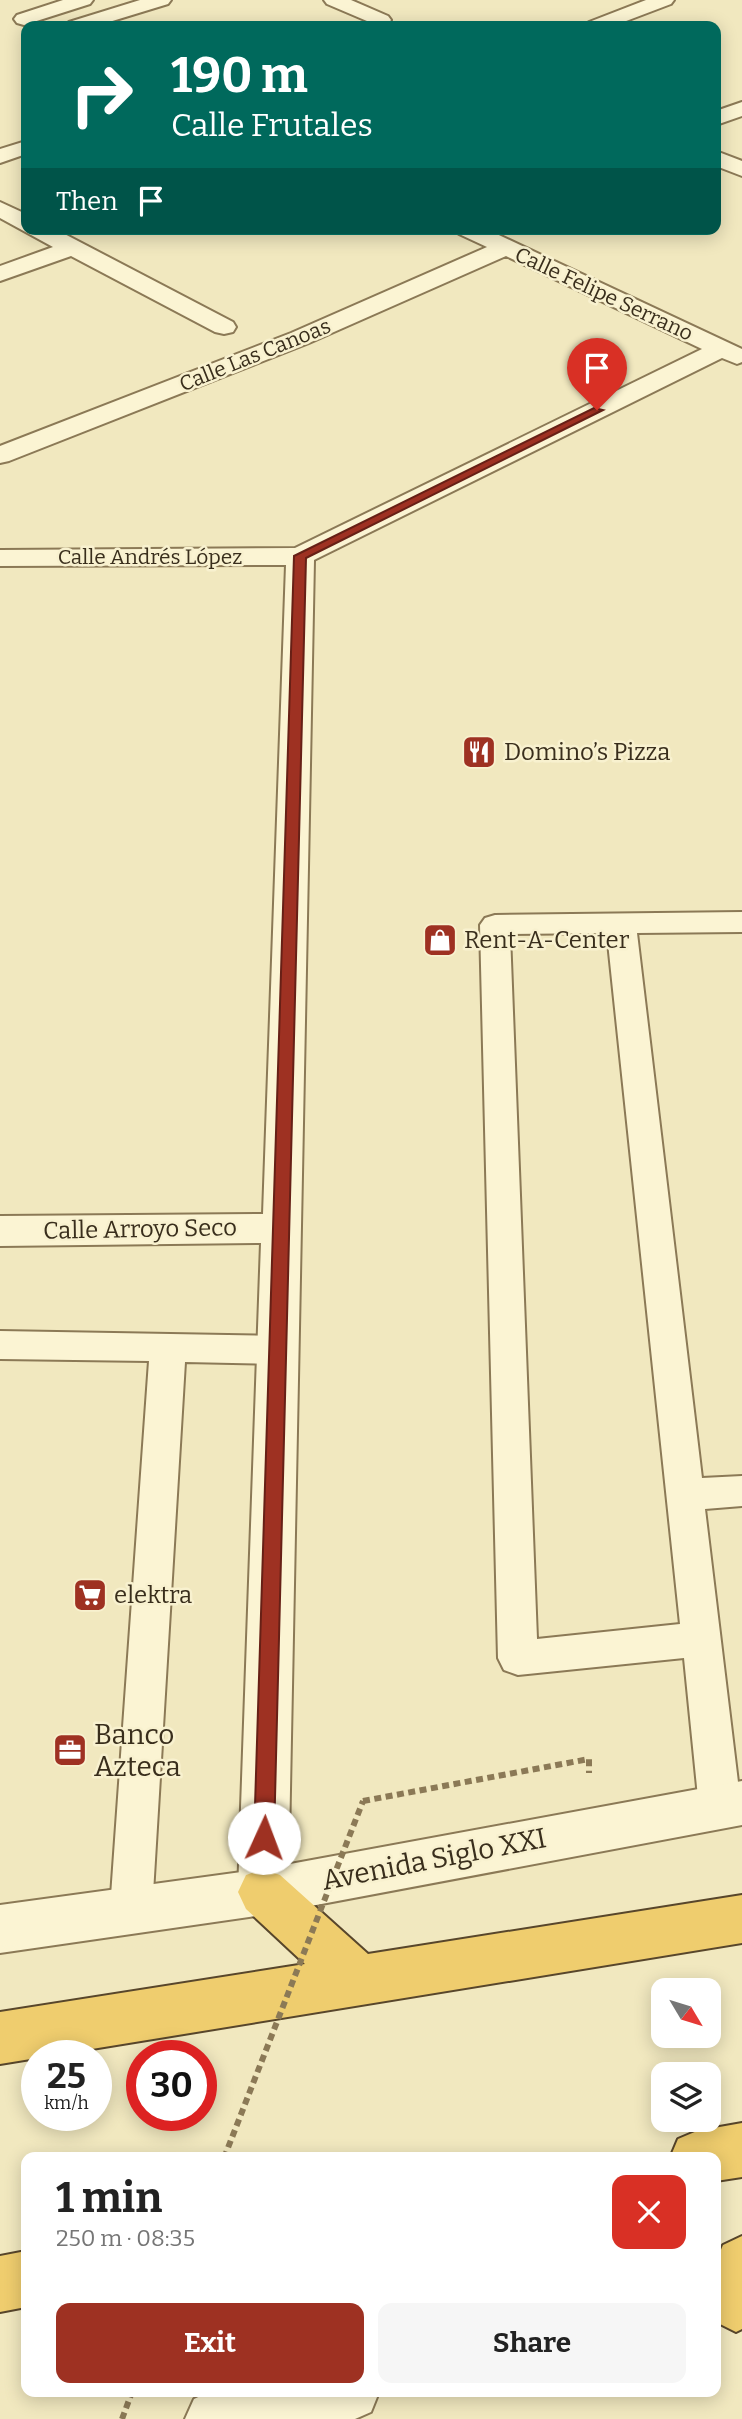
<!DOCTYPE html>
<html lang="en">
<head>
<meta charset="utf-8">
<style>
  body { margin:0; font-family:Bitter,serif; background:#f6f6f6; color:#222; height:100vh; display:flex; flex-direction:column; font-size:26px; white-space:nowrap }
  * { box-sizing:border-box; margin:0 }
  p { font-size:23px; color:#767676 }
  .icon { flex:none; width:38px; height:38px; fill:none; stroke:currentColor; stroke-width:2; stroke-linecap:round; stroke-linejoin:round }
  .map { position:relative; flex:1; overflow:hidden }
  .panel { position:absolute; left:21px; top:2152px; width:700px; height:245px; display:flex; flex-direction:column; background:#fff; border-radius:14px; box-shadow:0 4px 18px #0003 }
  .panel>* { flex:none }
  .guide { position:absolute; left:21px; top:21px; width:700px; height:214px; border-radius:14px; box-shadow:0 4px 18px #0003; background:#00695c; color:#fff; overflow:hidden }
  .needle { width:46px; rotate:128deg }
  .fabs { position:absolute; left:651px; top:1978px; display:grid; gap:14px }
  .fabs a { display:grid; place-items:center; width:70px; height:70px; border-radius:14px; background:#fff; box-shadow:0 4px 18px #0003; font-size:35px }
  .speed { position:absolute; left:21px; top:2040px; display:flex; gap:14px; font-size:35px; font-weight:700; text-align:center }
  .speed>* { display:grid; place-content:center; width:91px; height:91px; border-radius:50%; background:#fff; box-shadow:0 4px 18px #0003; line-height:1 }
  .speed small { font-size:18px; font-weight:400 }
  .speed .limit { border:10px solid #d22; background:#fff; color:#111 }
  .pin { position:absolute; display:grid; place-items:center; width:60px; height:60px; color:#fff; margin:-72px -30px; border-radius:50% 50% 50% 0; rotate:-45deg; box-shadow:0 0 7px #0007 }
  .pin .icon { rotate:45deg }
  .me { position:absolute; width:77px; margin:-38px; rotate:2deg; stroke-linejoin:round; filter:drop-shadow(0 0 5px #0008) }
  .turn { display:flex; align-items:center; gap:24px; height:147px; padding:0 35px; font-size:32px }
  .turn .icon { width:91px; height:91px; stroke-width:2.5 }
  .turn b { display:block; font-size:49px; line-height:60px }
  .then { display:flex; align-items:center; height:66px; padding:0 35px; background:#0003; gap:14px; font-size:26px }
  .round { display:grid; place-items:center; flex:none; width:74px; height:74px; border-radius:14px; background:#f6f6f6 }
  .headline { display:flex; align-items:center; justify-content:space-between; height:119px; padding:0 35px }
  h1 { font-size:42px; font-weight:700; line-height:52px }
  .action { display:flex; gap:14px; margin-top:auto; padding:14px 35px }
  .action a { flex:1; height:80px; border-radius:14px; background:#9e3122; color:#fff; font-size:28px; font-weight:700; line-height:80px; text-align:center }
  .action a+a { background:#f6f6f6; color:#222 }
  .map>svg:first-child { display:block }
</style>
</head>
<body>
<div class="map">
<svg width="742" height="2419" viewBox="0 0 742 2419">
  <rect width="100%" height="100%" fill="#f1e8bf"/>
  <g fill="none" stroke-linecap="round" stroke-linejoin="round">
    <g stroke="#8b7956" stroke-width="4">
      <path id="service" d="M742 912V932L637 933 702 1478 742 1476V1506L705 1509 741 1807 735 1821 720 1826 705 1821 699 1807 684 1658 518 1675 504 1670 498 1658 480 925 485 918 495 915ZM607 933 680 1624 537 1639 510 934Z
        M0 1331 278 1336 290 1340 296 1350 290 1360 278 1364 185 1362 152 1910 146 1924 131 1930 116 1924 110 1910 149 1361 0 1359Z"/>
    </g>
    <g stroke="#8b7956" stroke-width="4">
      <path id="minor" d="M63 0H93L90 4 24 25 17 23 14 19 17 15Z
        M140 0H171L168 4 96 26H66L69 22Z
        M324 0H351L388 16 391 20 388 24H374L327 4Z
        M646 0H674L671 4 613 26H586L589 22Z
        M742 102V116L716 125V111Z
        M26 141V154L0 163V149Z
        M716 151 742 161V176L716 166Z
        M0 202 26 214V229H55L233 322 236 327 233 332 224 334 215 332 71 256 0 281V266L53 247 0 218Z
        M456 229H486L742 349V362L737 364 722 358 314 560 288 1892 280 1909 263 1915 246 1909 238 1892 261 1243 0 1246V1216L263 1214 286 565 0 566V550L295 548 702 349 506 256 309 343 9 461 0 463V446L291 333 487 247 459 234Z"/>
    </g>
    <g stroke="#8b7956" stroke-width="4">
      <path id="tertiary" d="M742 1781V1825L263 1915 0 1953V1905L263 1869Z
        M209 2392H379L371 2412 355 2419H185L194 2399Z"/>
    </g>
    <g stroke="#58462b" stroke-width="4">
      <path id="trunk" d="M263 1869 280 1875 368 1954 742 1895V1943L0 2064V2012L305 1964 246 1909 238 1892 246 1875Z
        M742 2123V2177L716 2181V2158H670L678 2139 697 2131Z
        M742 2236V2329L736 2332 716 2322V2261L723 2245Z
        M26 2251V2307L0 2312V2256Z"/>
    </g>
    <path stroke="#8b7956" stroke-width="6" stroke-dasharray="7 4.5" stroke-linecap="butt" d="M363 1801 589 1759V1773
      M122 2419 132 2392"/>
    <use href="#service" fill="#fbf4d3" fill-rule="evenodd"/>
    <use href="#minor" fill="#fbf4d3" fill-rule="evenodd"/>
    <use href="#tertiary" fill="#fbf4d3" fill-rule="evenodd"/>
    <use href="#trunk" fill="#efcd6e" fill-rule="evenodd"/>
    <path stroke="#8b7956" stroke-width="6" stroke-dasharray="7 4.5" stroke-linecap="butt" d="M224 2158 363 1801"/>
  </g>
  <path fill="#9e3122" stroke="#672016" stroke-width="2" d="M594 408 603 410 306 558 274 1838 271 1844 264 1847 257 1844 254 1838 294 556Z"/>
  <defs>
    <g id="restaurant-square" transform="scale(1.75)"><rect x="-9" y="-9" width="18" height="18" rx="4" fill="#9e3122" stroke="#f8f1cf"/><path d="M-5-6h1v4h1v-4h1v4h1v-4h1v5L-1.5 .5V6h-2V.5L-5-1ZM5-6V6H3V1.5H1.5Q1.5-4 5-6Z" fill="#fff"/></g>
    <g id="shop-square" transform="scale(1.75)"><rect x="-9" y="-9" width="18" height="18" rx="4" fill="#9e3122" stroke="#f8f1cf"/><path d="M-5-2.5h2.3a2.7 3.5 0 0 1 5.4 0H5L5.5 6h-11ZM-1.5-2.5h3a1.5 2.3 0 0 0-3 0Z" fill="#fff"/></g>
    <g id="supermarket-square" transform="scale(1.75)"><rect x="-9" y="-9" width="18" height="18" rx="4" fill="#9e3122" stroke="#f8f1cf"/><path d="M-6-5.5h2.5l.6 2H6L4.5 2H-2.5L-4.4-4H-6ZM-1.5 3.2a1.3 1.3 0 1 0 .1 0ZM3 3.2a1.3 1.3 0 1 0 .1 0Z" fill="#fff"/></g>
    <g id="office-square" transform="scale(1.75)"><rect x="-9" y="-9" width="18" height="18" rx="4" fill="#9e3122" stroke="#f8f1cf"/><path d="M-6-3h4V-5.5h4V-3h4V5H-6ZM-1-4.5V-3h2v-1.5ZM-6 0V1H6V0Z" fill="#fff"/></g>
  </defs>
  <g fill-rule="evenodd">
    <use href="#restaurant-square" x="479" y="752"/>
    <use href="#shop-square" x="440" y="940"/>
    <use href="#supermarket-square" x="90" y="1595"/>
    <use href="#office-square" x="70" y="1750"/>
  </g>
  <g text-anchor="middle" dominant-baseline="central" stroke-width="5" stroke-linejoin="round" paint-order="stroke">
    <g font-size="21" fill="#392e1c" stroke="#f8f1cf">
      <text transform="translate(604 294) rotate(25)">Calle Felipe Serrano</text>
      <text transform="translate(255 355) rotate(-22)">Calle Las Canoas</text>
      <text x="150" y="557">Calle Andrés López</text>
    </g>
    <g font-size="24" fill="#392e1c" stroke="#f8f1cf" text-anchor="start">
      <text x="504" y="752">Domino’s Pizza</text>
      <text x="464" y="940">Rent-A-Center</text>
      <text x="114" y="1595">elektra</text>
    </g>
    <g font-size="24" fill="#392e1c" stroke="#f8f1cf">
      <text transform="translate(140 1229) rotate(-1)">Calle Arroyo Seco</text>
    </g>
    <g font-size="28" fill="#392e1c" stroke="#f8f1cf" text-anchor="start">
      <text x="94" y="1734">Banco<tspan x="94" dy="32">Azteca</tspan></text>
    </g>
    <g font-size="28" fill="#392e1c" stroke="#f8f1cf">
      <text transform="translate(434 1859) rotate(-11)">Avenida Siglo XXI</text>
    </g>
  </g>
</svg>
<div class="fabs">
<a><svg class="needle" viewBox="-14 -14 28 28"><path d="M0-13l5 13h-10z" fill="#e53935"/><path d="M0 13l5-13h-10z" fill="#767676"/></svg></a>
<a><svg class="icon" aria-label="layers" viewBox="0 0 24 24"><path d="M12 4l9 5-9 5-9-5zM3 14l9 5 9-5"/></svg></a>
</div>
<div class="speed"><div>25<small>km/h</small></div><div class="limit">30</div></div>
<div class="pin" style="left:597px;top:410px;background:#d93025"><svg class="icon" aria-label="arrive" viewBox="0 0 24 24"><path d="M6 21V4h12l-3 4 3 4H6"/></svg></div>
<svg class="me" style="left:264px;top:1838px" viewBox="-20 -20 40 40"><circle r="19" fill="#fff"/><path d="M0-13L10 11 0 6-10 11z" fill="#9e3122"/></svg>
<div class="guide">
<div class="turn"><svg class="icon" aria-label="right" viewBox="0 0 24 24"><path d="M7 20v-9h11M14 6l5 5-5 5"/></svg><div><b>190 m</b>Calle Frutales</div></div>
<div class="then">Then<svg class="icon" aria-label="arrive" viewBox="0 0 24 24"><path d="M6 21V4h12l-3 4 3 4H6"/></svg></div>
</div>
<section class="panel">
<div class="headline"><div><h1>1 min</h1><p>250 m · 08:35</p></div><a class="round" style="background:#d93025;color:#fff"><svg class="icon" aria-label="close" viewBox="0 0 24 24"><path d="M6 6l12 12M18 6L6 18"/></svg></a></div>
<div class="action"><a>Exit</a><a>Share</a></div>
</section>
</div>
</body>
</html>
